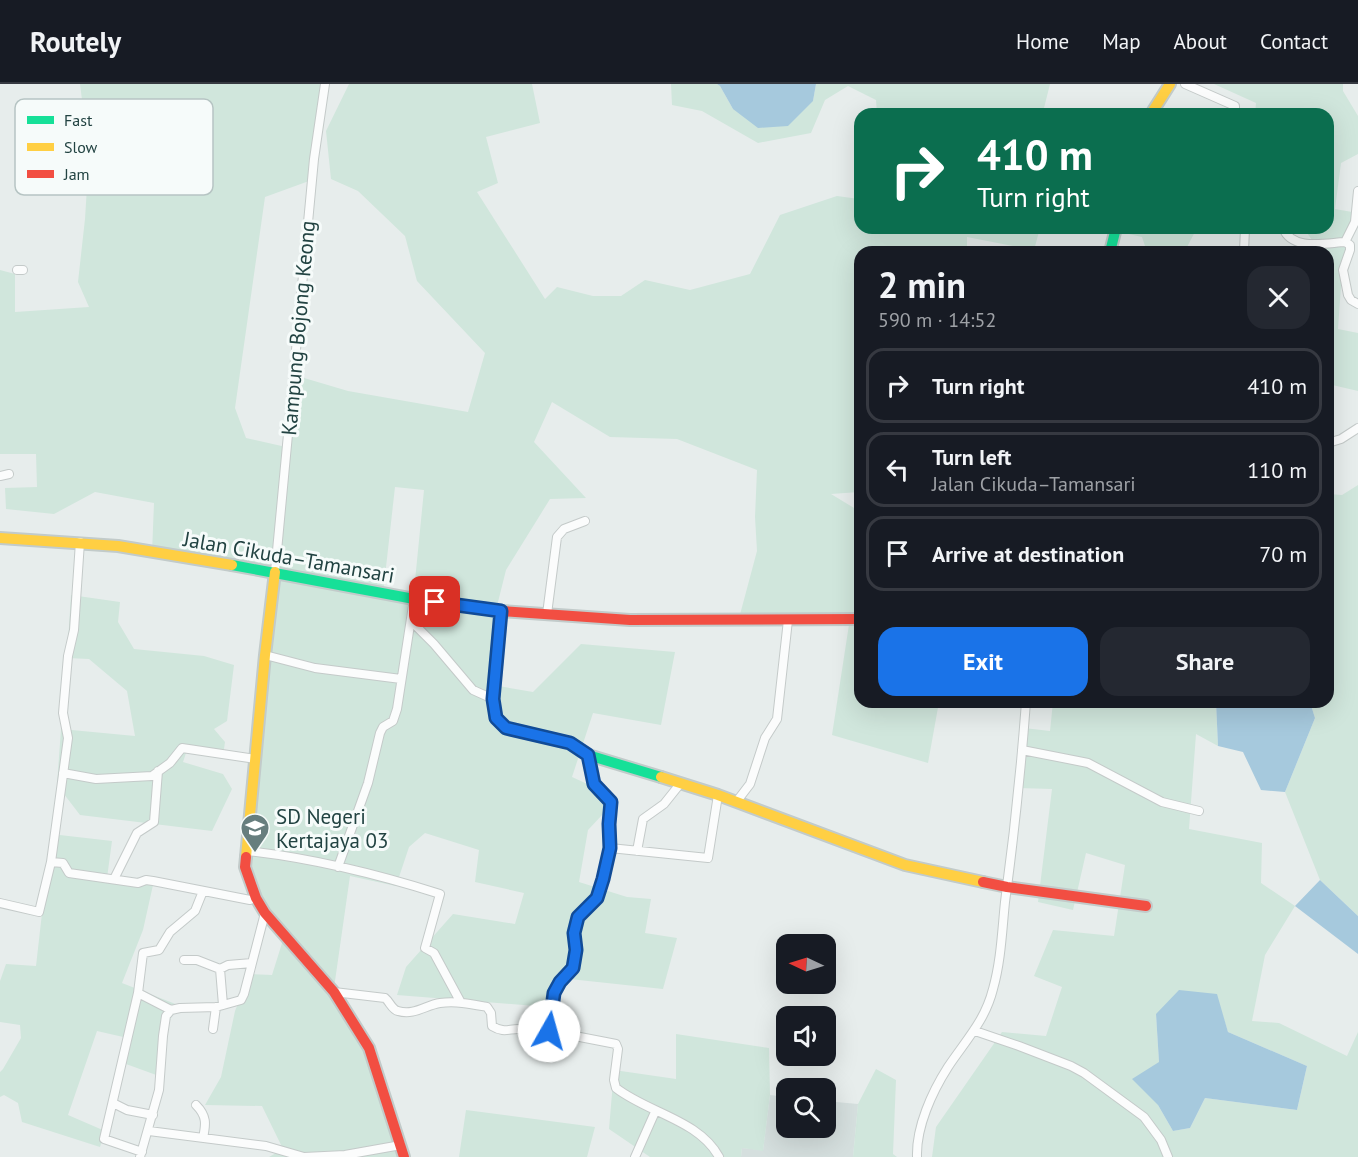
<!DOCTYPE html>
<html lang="en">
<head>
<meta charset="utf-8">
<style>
  body { margin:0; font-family:"PT Sans",sans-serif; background:#242831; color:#f1f3f6; height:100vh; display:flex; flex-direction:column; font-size:22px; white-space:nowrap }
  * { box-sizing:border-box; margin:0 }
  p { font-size:20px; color:#9ea1a6 }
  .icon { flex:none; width:33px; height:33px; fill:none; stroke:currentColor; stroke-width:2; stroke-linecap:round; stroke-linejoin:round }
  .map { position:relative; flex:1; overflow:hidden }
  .side { position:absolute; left:854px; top:162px; width:480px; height:462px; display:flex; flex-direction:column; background:#171b24; border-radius:18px; box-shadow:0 6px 24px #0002 }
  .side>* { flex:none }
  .hud { position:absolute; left:854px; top:24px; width:480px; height:126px; border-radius:18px; box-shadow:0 6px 24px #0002; background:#0b6e4f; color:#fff; overflow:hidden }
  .needle { width:39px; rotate:274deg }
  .controls { position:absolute; left:776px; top:850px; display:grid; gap:12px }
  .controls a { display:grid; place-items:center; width:60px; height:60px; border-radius:12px; background:#171b24; box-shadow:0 6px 24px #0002; font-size:30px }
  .pin { position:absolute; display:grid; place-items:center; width:51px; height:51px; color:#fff; margin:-26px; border-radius:12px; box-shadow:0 3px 9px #0006 }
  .me { position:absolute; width:66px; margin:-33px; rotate:7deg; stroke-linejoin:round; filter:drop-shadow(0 0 4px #0008) }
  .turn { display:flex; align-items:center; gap:21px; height:126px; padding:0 24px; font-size:27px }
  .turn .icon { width:78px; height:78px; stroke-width:2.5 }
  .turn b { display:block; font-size:42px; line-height:51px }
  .round { display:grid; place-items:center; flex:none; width:63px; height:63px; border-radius:18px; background:#242831 }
  .overview { display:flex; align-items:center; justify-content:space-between; height:102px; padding:0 24px }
  h1 { font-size:36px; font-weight:700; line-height:45px }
  .button { display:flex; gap:12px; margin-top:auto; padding:12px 24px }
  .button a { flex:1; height:69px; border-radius:18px; background:#1a73e8; color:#fff; font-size:24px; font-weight:700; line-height:69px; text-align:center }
  .button a+a { background:#242831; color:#f1f3f6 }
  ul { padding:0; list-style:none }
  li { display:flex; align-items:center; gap:18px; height:75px; margin:0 12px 9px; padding:0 12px; border:3px solid #363941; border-radius:18px }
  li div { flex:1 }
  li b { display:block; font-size:22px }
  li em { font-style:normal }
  header { display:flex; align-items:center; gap:36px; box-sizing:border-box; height:84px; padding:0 30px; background:#171b24; border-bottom:2px solid #363941 }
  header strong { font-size:28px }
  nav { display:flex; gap:33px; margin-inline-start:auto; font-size:21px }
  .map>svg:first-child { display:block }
</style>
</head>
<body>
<header>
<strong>Routely</strong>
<nav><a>Home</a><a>Map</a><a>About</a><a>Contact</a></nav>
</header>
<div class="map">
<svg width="1358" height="1073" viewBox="0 0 1358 1073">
  <rect width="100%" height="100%" fill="#e7edec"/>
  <path fill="#d5dfde" d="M770 1011 786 1013V1044H825V1017L858 1020 853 1073H741L742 1064 763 1066Z"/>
  <path fill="#d0e6dc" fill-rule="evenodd" d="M80 0H323L309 97 265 113 235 324 246 354 286 363 294 291 348 307 468 328 485 269 417 197 405 152 358 107 331 95 326 47 349 0H532L540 39 486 53 498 99 477 108 545 215 557 203 593 212H621L645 196 690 206 750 190 780 131 837 112 859 115 860 144H1040L1034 166 967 153V168H860L859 408 831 410 859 427 860 618H939L928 679 832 651 850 534 738 538 757 467 755 433 757 386 677 355 610 353 552 318 534 358 586 414 550 415 506 486 494 534 493 601 533 608 581 560 675 568 661 641 593 629 572 693 618 714 588 746 579 798 627 813 651 815 645 849 677 854 663 905 560 894 548 923 397 911 406 883 453 830 515 840 524 809 475 798 479 766 425 749 409 763 396 802 350 792 333 911 371 968 405 1073H269L283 1065 262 1022 205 1021 221 993 235 927 250 890 272 891 283 856 244 783 275 490 152 469 154 419 95 408 54 430 6 425 5 404 37 403 36 370H0V186L15 190V228L89 223 78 198 85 135 89 71ZM395 403 424 406 413 517 383 510Z
    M671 0H717L720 2 733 25 813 17 816 0H1050L1044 24 1053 30H877L876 16 848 2 825 16 811 49 758 59 702 27 672 21Z
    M1214 0H1343V7L1358 32V70L1341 79 1335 125 1358 129V134L1343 173 1338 245 1358 249V307L1328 300V168H1316L1317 164 1304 144H1328V30H1255L1256 19Z
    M1117 144H1197L1187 163 1189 168H1147L1142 153 1116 147Z
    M1358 401V832L1320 796 1285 708 1315 634 1310 618H1328V410L1342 411Z
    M71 511 120 518 118 538 134 565 204 572 234 581 227 637 214 645 225 658 223 672 186 669 183 678 223 690 232 705 212 747 80 731 57 701 61 645 135 652 127 607 89 575 67 574Z
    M1053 618H1216L1218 662 1196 650 1189 745 1262 759 1261 799 1295 822 1265 871 1252 937 1279 939 1347 972 1358 948V1073H932L936 1043 1002 948 1046 952 1062 903 1034 892 1053 846 1114 852 1125 781 1086 769 1073 826 1038 818 1052 705 1018 704 1024 644 1050 647ZM1216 910 1228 948 1307 982 1297 1026 1205 1014 1190 1044 1173 1047 1158 1021 1159 978 1156 930Z
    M51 750 112 757 107 794 153 801 143 846 122 899 178 921 160 954 159 992 126 980 132 955 97 947 68 1031 105 1047 100 1063 22 1038 18 1019 4 1011 0 1013V988L3 985 21 954 20 941 0 938V897L6 880 36 882Z
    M676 950 769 964 770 1011 763 1067 742 1064 741 1073H650L609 1045 614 986 676 995Z
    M876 985 896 996 893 1070 897 1073H853L858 1020Z
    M466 1026 595 1043 587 1073H459Z"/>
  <path fill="#a6c9dd" d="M717 0H816L813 17 788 42 758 44 733 25 720 2Z
    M1216 618H1310L1315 634 1285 708 1261 706 1243 668 1218 662Z
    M1320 796 1358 832V870L1295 822Z
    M1179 906 1217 910 1228 948 1307 982 1297 1026 1205 1014 1190 1044 1173 1047 1158 1021 1132 995 1159 978 1156 930Z"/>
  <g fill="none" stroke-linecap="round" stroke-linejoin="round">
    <g stroke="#c4cac9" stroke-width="10">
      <path id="street" d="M1185 0 1235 22V30
        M1283 144C1292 167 1325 159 1345 158L1350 161V166L1343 186 1348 211 1351 216 1358 220
        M1345 158 1355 138 1358 107
        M1244 168 1245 144
        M17 186H23
        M1328 359 1341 355 1358 344
        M0 392 9 390
        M275 488 314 75 325 0
        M415 526 416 542 434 560 473 606 493 615
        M547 530 557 453 564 445 585 437
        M265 571 315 584 401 595
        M1022 666 1088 679 1162 718 1199 727
        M63 689 96 695 152 692 170 679 182 664 256 675
        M737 717 750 700 765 654 777 635 788 536
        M610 764 708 774 718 711
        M247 767C312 774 377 790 440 810L425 864 434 869 460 917
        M637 767 643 735 664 720 680 700
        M51 778 63 779 69 789 138 799 146 796 153 797 250 816 256 814
        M338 783 368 699 380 649 383 643 393 637 397 625 414 515
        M114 795 137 749 154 738 158 687
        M0 819 39 828 51 778 68 654 63 629 68 572 74 546 80 458
        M184 876H197L220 885 228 881 252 879
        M220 885 223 921
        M334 908 385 914C390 918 392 926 398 927 414 932 426 921 440 919 457 917 471 920 487 923L491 929 492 942C505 950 509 944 521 945 533 946 536 955 549 947L616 960 618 965 614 996 616 1004C648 1029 699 1036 719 1073
        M138 909 104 1055 142 1068
        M171 926 138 909 143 869 159 866 170 848 195 827 203 807
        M213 945 216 923
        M549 947 554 909 560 898 573 884 576 866 574 849 578 833 596 814 603 795 610 764 609 740 611 718 594 700 588 671
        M975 947 1019 962 1071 982 1084 989 1144 1033 1161 1056 1168 1073
        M113 1019 127 1026 153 1031
        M196 1021C207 1032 206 1040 203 1054
        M149 1047 266 1062 304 1073 345 1071 401 1061
        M140 1073 159 1006 163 952 166 932 171 926 180 924 216 923 241 916 244 910 265 829
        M635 1073 655 1028
        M917 1073C916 1043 932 1008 948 983 966 956 985 937 993 905 1001 877 1002 847 1005 818 1014 752 1021 685 1026 618"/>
    </g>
    <g stroke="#c2cbca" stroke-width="14">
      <path id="fast" d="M1110 168 1116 144
        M232 481 414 515 501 527
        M501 527 493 615 496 634 506 644 570 659 588 671 661 693"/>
    </g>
    <g stroke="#c2cbca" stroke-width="14">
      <path id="slow" d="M1151 30 1170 0
        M0 454 118 462 232 481
        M661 693 718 711 905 781 983 798
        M246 773 265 571 275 488"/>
    </g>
    <g stroke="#c2cbca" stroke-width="14">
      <path id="jam" d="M501 527 630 536 860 535
        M246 773 245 783 256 814 265 829 334 908 369 964 404 1073
        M983 798 1007 803 1146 822"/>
    </g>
    <use href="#street" stroke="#fbfcfc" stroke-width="8"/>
    <use href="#fast" stroke="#16e098" stroke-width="10"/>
    <use href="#slow" stroke="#ffcf43" stroke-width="10"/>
    <use href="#jam" stroke="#f24e42" stroke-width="10"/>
  </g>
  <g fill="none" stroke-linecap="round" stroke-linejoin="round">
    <g stroke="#114b97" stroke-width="15">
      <path id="route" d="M435 518 501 527 493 615 496 634 506 644 570 659 588 671 594 700 611 718 609 740 610 764 603 795 597 814 578 833 574 849 576 866 573 884 560 898 554 909 549 947"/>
    </g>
    <use href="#route" stroke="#1a73e8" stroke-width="10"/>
  </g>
  <defs>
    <g id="school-pin" transform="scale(1.5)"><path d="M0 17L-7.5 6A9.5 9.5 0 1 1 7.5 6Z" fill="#677e7e" stroke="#f6fbfa"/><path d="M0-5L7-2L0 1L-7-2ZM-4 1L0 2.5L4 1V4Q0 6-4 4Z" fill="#fff"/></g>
  </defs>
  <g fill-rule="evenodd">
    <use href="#school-pin" x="255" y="744"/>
  </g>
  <g text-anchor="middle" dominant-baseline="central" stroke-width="6" stroke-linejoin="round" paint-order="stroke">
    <g font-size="21" fill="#224342" stroke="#f6fbfa">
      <text transform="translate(298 244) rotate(-85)">Kampung Bojong Keong</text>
      <text transform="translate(289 473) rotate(10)">Jalan Cikuda–Tamansari</text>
    </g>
    <g font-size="21" fill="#224342" stroke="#f6fbfa" text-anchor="start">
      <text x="276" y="732">SD Negeri<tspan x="276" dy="24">Kertajaya 03</tspan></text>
    </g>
  </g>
  <rect x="15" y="15" width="198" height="96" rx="9" fill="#f6fbfa" stroke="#b6c4c3" stroke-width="1.5"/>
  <rect x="27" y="32" width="27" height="8" fill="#16e098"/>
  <rect x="27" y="59" width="27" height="8" fill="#ffcf43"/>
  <rect x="27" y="86" width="27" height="8" fill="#f24e42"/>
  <g font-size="16" fill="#224342">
    <text x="64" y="42">Fast</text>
    <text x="64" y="69">Slow</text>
    <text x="64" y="96">Jam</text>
  </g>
</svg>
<div class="controls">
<a><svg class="needle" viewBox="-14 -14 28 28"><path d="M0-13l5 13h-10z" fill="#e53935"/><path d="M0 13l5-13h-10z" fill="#9ea1a6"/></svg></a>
<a><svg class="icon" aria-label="sound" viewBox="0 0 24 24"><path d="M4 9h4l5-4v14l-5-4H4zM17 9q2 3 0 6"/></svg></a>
<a><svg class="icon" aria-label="search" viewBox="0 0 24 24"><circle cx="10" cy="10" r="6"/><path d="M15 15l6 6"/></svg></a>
</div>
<div class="pin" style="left:435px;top:518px;background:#d93025"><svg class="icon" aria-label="arrive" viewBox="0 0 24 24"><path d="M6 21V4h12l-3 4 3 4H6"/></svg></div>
<svg class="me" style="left:549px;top:947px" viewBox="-20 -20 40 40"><circle r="19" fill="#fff"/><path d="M0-13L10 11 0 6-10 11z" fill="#1a73e8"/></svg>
<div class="hud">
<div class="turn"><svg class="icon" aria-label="right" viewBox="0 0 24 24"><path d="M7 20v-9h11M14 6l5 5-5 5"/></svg><div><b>410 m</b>Turn right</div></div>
</div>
<section class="side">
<div class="overview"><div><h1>2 min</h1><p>590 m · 14:52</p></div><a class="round"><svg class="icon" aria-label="close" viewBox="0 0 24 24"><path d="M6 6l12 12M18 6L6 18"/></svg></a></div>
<ul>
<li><svg class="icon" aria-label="right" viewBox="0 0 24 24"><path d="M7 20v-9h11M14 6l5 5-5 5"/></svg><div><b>Turn right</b></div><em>410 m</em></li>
<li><svg class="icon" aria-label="left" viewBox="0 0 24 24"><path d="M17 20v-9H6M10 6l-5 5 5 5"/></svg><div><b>Turn left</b><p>Jalan Cikuda–Tamansari</p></div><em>110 m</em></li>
<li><svg class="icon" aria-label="arrive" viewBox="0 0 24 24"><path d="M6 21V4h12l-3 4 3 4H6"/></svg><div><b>Arrive at destination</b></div><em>70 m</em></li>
</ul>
<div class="button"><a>Exit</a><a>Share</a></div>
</section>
</div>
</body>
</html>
